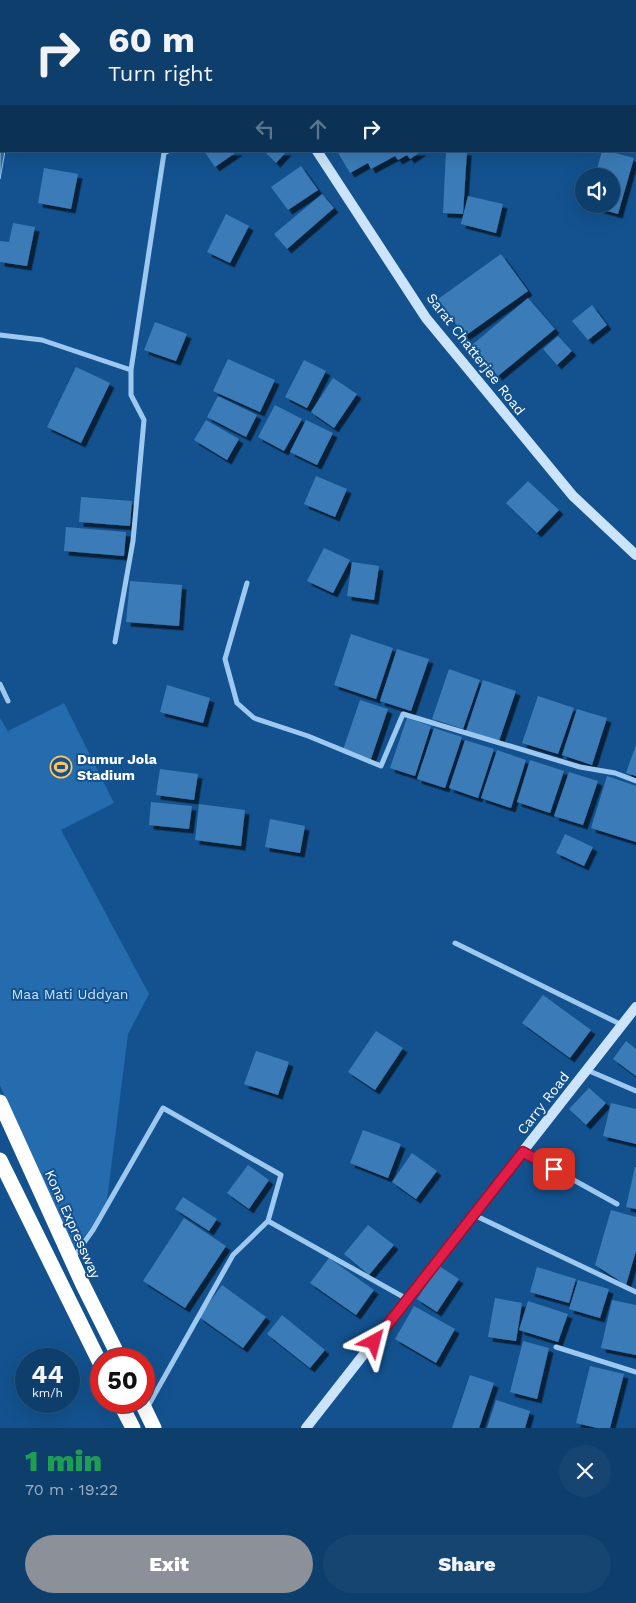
<!DOCTYPE html>
<html lang="en">
<head>
<meta charset="utf-8">
<style>
  body { margin:0; font-family:"Work Sans",sans-serif; background:#174571; color:#f1f3f6; height:100vh; display:flex; flex-direction:column; font-size:19px; white-space:nowrap }
  * { box-sizing:border-box; margin:0 }
  p { font-size:16px; color:#9baec1 }
  .icon { flex:none; width:28px; height:28px; fill:none; stroke:currentColor; stroke-width:2; stroke-linecap:round; stroke-linejoin:round }
  .map { position:relative; height:1428px; overflow:hidden }
  .details { display:flex; flex-direction:column; background:#0e3e6b; flex:1 }
  .details>* { flex:none }
  .guide { position:absolute; left:0px; top:0px; width:636px; height:152px; box-shadow:0 5px 20px #0002,0 0 0 1px #2e577e; background:#0e3e6b; color:#f1f3f6; overflow:hidden }
  .tools { position:absolute; left:575px; top:168px; display:grid; gap:10px }
  .tools a { display:grid; place-items:center; width:45px; height:45px; border-radius:50%; background:#0e3e6b; box-shadow:0 5px 20px #0002,0 0 0 1px #2e577e; font-size:25px }
  .speed { position:absolute; left:15px; top:1348px; display:flex; gap:10px; font-size:25px; font-weight:700; text-align:center }
  .speed>* { display:grid; place-content:center; width:65px; height:65px; border-radius:50%; background:#0e3e6b; box-shadow:0 5px 20px #0002,0 0 0 1px #2e577e; line-height:1 }
  .speed small { font-size:12px; font-weight:400 }
  .speed .limit { border:8px solid #d22; background:#fff; color:#111 }
  .pin { position:absolute; display:grid; place-items:center; width:42px; height:42px; color:#fff; margin:-21px; border-radius:10px; box-shadow:0 2px 8px #0006 }
  .me { position:absolute; width:55px; margin:-28px; rotate:38deg; stroke-linejoin:round; filter:drop-shadow(0 0 4px #0008) }
  .turn { display:flex; align-items:center; gap:18px; height:105px; padding:0 25px; font-size:22px }
  .turn .icon { width:65px; height:65px; stroke-width:2.5 }
  .turn b { display:block; font-size:35px; line-height:42px }
  .lanes { display:flex; align-items:center; height:48px; padding:0 25px; background:#0003; justify-content:center; gap:25px; direction:ltr }
  .lanes .off { opacity:.35 }
  .round { display:grid; place-items:center; flex:none; width:52px; height:52px; border-radius:26px; background:#174571 }
  .overview { display:flex; align-items:center; justify-content:space-between; height:85px; padding:0 25px }
  h1 { font-size:30px; font-weight:800; line-height:38px; color:#1e9e55 }
  .button { display:flex; gap:10px; margin-top:auto; padding:10px 25px }
  .button a { flex:1; height:58px; border-radius:30px; background:#8c9099; color:#fff; font-size:20px; font-weight:800; line-height:58px; text-align:center }
  .button a+a { background:#174571; color:#f1f3f6 }
  .map>svg:first-child { display:block }
</style>
</head>
<body>
<div class="map">
<svg width="636" height="1428" viewBox="0 0 636 1428">
  <defs>
    <filter id="shadow"><feDropShadow dx="4.5" dy="4.5" stdDeviation="0" flood-color="#0009"/></filter>
  </defs>
  <rect width="100%" height="100%" fill="#13528f"/>
  <path fill="#246cae" d="M64 703 114 803 61 830 149 994 128 1034 107 1200 91 1228 71 1253 0 1085V718L10 735 8 731Z"/>
  <path fill="#376692" stroke="#8ec6f5" d="M0 68 1 151H5L0 179Z"/>
  <path fill="#3b7cb8" filter="url(#shadow)" d="M204 151H238L215 167Z
    M264 151H287L276 163Z
    M337 151H422L410 159 407 155 398 160 395 156 371 169 368 163 350 173Z
    M446 151H467L463 214 443 213Z
    M602 151H608L634 158 618 214 586 205 587 204H611V176H595Z
    M301 166 318 190 288 210 271 187Z
    M44 168 78 174 71 209 38 203Z
    M322 194 334 208 287 249 274 234Z
    M468 196 503 204 496 233 461 224Z
    M226 214 249 226 230 263 207 252Z
    M13 223 35 227 27 266 0 262V241L9 242Z
    M501 254 528 291 465 336 438 299Z
    M528 298 555 329 498 376 472 345Z
    M592 305 607 325 588 340 572 321Z
    M155 322 187 334 176 361 144 350Z
    M558 336 572 351 557 365 543 349Z
    M228 359 275 380 260 412 213 391Z
    M304 360 326 371 307 408 285 397Z
    M76 367 110 383 81 443 47 427Z
    M333 378 357 394 334 428 311 412Z
    M218 396 257 415 246 437 207 417Z
    M275 405 302 419 284 451 258 437Z
    M206 420 239 439 227 460 194 440Z
    M306 420 333 433 317 465 290 452Z
    M316 476 347 489 335 517 304 504Z
    M528 481 559 510 537 533 506 503Z
    M81 497 132 501 130 526 79 522Z
    M66 527 126 532 124 556 64 551Z
    M324 548 350 560 333 593 307 581Z
    M352 562 379 566 374 600 347 596Z
    M130 581 182 585 179 626 126 622Z
    M351 634 393 648 376 699 334 685Z
    M397 649 429 659 411 711 380 701Z
    M449 669 480 680 463 729 432 719Z
    M483 680 516 691 499 741 466 731Z
    M167 685 210 698 203 723 160 712Z
    M538 696 574 708 558 754 522 743Z
    M360 700 388 709 371 759 343 750Z
    M577 709 607 718 592 765 562 755Z
    M407 718 431 726 415 776 390 768Z
    M434 728 462 737 445 788 417 779Z
    M465 740 494 749 478 798 449 788Z
    M636 745V776L626 773Z
    M497 750 526 760 511 808 481 798Z
    M530 760 564 771 550 813 517 802Z
    M160 769 198 774 194 800 156 795Z
    M569 772 598 781 583 825 554 816Z
    M607 776 636 786V842L591 828Z
    M151 802 192 806 189 829 149 825Z
    M199 804 245 810 241 846 195 840Z
    M270 819 305 826 300 853 265 847Z
    M565 834 593 847 584 866 556 853Z
    M543 995 591 1030 570 1058 522 1023Z
    M376 1031 403 1048 375 1090 348 1072Z
    M626 1041 636 1049V1076L613 1059Z
    M256 1051 289 1062 278 1095 244 1084Z
    M589 1088 606 1103 586 1125 569 1109Z
    M611 1103 636 1109V1144L603 1136Z
    M363 1130 401 1144 388 1178 350 1163Z
    M412 1153 437 1171 416 1199 392 1182Z
    M248 1165 269 1180 249 1209 227 1193Z
    M635 1167H636V1209L626 1207Z
    M183 1197 217 1219 209 1231 175 1209Z
    M611 1210 636 1217V1251L626 1285 595 1265Z
    M184 1218 226 1246 185 1308 143 1281Z
    M368 1225 394 1245 369 1275 344 1254Z
    M329 1258 374 1290 356 1315 310 1283Z
    M439 1266 459 1279 437 1312 417 1299Z
    M537 1267 576 1279 569 1303 530 1292Z
    M578 1280 609 1289 600 1318 569 1309Z
    M222 1285 266 1317 243 1348 199 1317Z
    M495 1298 522 1303 516 1341 488 1337Z
    M612 1300 636 1305V1355L601 1348Z
    M528 1301 568 1314 558 1342 519 1330Z
    M414 1306 455 1329 436 1363 395 1339Z
    M282 1315 325 1350 310 1368 267 1334Z
    M523 1341 549 1348 537 1399 510 1392Z
    M590 1366 624 1374 610 1428H597L576 1423Z
    M470 1375 494 1383 479 1428H452Z
    M496 1400 530 1411 525 1428H487Z"/>
  <g fill="none" stroke-linecap="round" stroke-linejoin="round">
    <path stroke="#9dc9f1" stroke-width="5" d="M417 1 418 0
      M0 335 42 340 131 370
      M247 583 225 659 237 703 254 718 308 736 381 766 403 714 580 767 615 773 636 781
      M115 642 133 541 144 420 131 395V370L164 153 168 151
      M0 684 8 701
      M455 943 622 1025
      M587 1070 636 1091
      M523 1152 617 1204
      M474 1215 636 1292
      M73 1258 93 1230 163 1108 281 1175 268 1221 407 1299
      M556 1347 636 1372
      M147 1408 233 1255 268 1221"/>
    <path stroke="#cbe4fc" stroke-width="10" d="M220 0V1
      M317 151 426 318 573 496 636 555
      M306 1428 636 1007"/>
    <path stroke="#fff" stroke-width="15" d="M0 1102 83 1285 120 1359
      M0 1160 101 1365
      M119 1401 133 1428
      M141 1401 154 1428"/>
  </g>
  <g fill="none" stroke-linecap="round" stroke-linejoin="round">
    <g stroke="#92132f" stroke-width="12">
      <path id="route" d="M374 1342 523 1152 554 1169"/>
    </g>
    <use href="#route" stroke="#e11d48" stroke-width="9"/>
  </g>
  <defs>
    <g id="stadium-ring" transform="scale(1.125)"><circle r="9.5" fill="#13528f" stroke="#ffc45d" stroke-width="1.5"/><path d="M0-5a6.5 5 0 1 0 0 10a6.5 5 0 1 0 0-10ZM-3.5-1.8h7v3.6h-7Z" fill="#ffc45d"/></g>
  </defs>
  <g fill-rule="evenodd">
    <use href="#stadium-ring" x="61" y="767"/>
  </g>
  <g text-anchor="middle" dominant-baseline="central" stroke-width="4" stroke-linejoin="round" paint-order="stroke">
    <g font-size="14" fill="#fff" stroke="#13528f">
      <text transform="translate(476 354) rotate(52)">Sarat Chatterjee Road</text>
      <text transform="translate(543 1103) rotate(-52)">Carry Road</text>
      <text transform="translate(73 1224) rotate(66)">Kona Expressway</text>
    </g>
    <g font-size="14" font-weight="bold" fill="#fff" stroke="#13528f" text-anchor="start">
      <text x="77" y="759">Dumur Jola<tspan x="77" dy="16">Stadium</tspan></text>
    </g>
    <g font-size="14" fill="#c4e2fc" stroke="#13528f">
      <text x="70" y="994">Maa Mati Uddyan</text>
    </g>
  </g>
</svg>
<div class="tools">
<a><svg class="icon" aria-label="sound" viewBox="0 0 24 24"><path d="M4 9h4l5-4v14l-5-4H4zM17 9q2 3 0 6"/></svg></a>
</div>
<div class="speed"><div>44<small>km/h</small></div><div class="limit">50</div></div>
<div class="pin" style="left:554px;top:1169px;background:#d93025"><svg class="icon" aria-label="arrive" viewBox="0 0 24 24"><path d="M6 21V4h12l-3 4 3 4H6"/></svg></div>
<svg class="me" style="left:374px;top:1342px" viewBox="-20 -20 40 40"><path d="M0-17L14 15 0 8-14 15z" fill="#e11d48" stroke="#fff" stroke-width="4"/></svg>
<div class="guide">
<div class="turn"><svg class="icon" aria-label="right" viewBox="0 0 24 24"><path d="M7 20v-9h11M14 6l5 5-5 5"/></svg><div><b>60 m</b>Turn right</div></div>
<div class="lanes"><svg class="icon off" aria-label="left" viewBox="0 0 24 24"><path d="M17 20v-9H6M10 6l-5 5 5 5"/></svg><svg class="icon off" aria-label="ahead" viewBox="0 0 24 24"><path d="M12 20V5M6 11l6-6 6 6"/></svg><svg class="icon" aria-label="right" viewBox="0 0 24 24"><path d="M7 20v-9h11M14 6l5 5-5 5"/></svg></div>
</div>
</div>
<section class="details">
<div class="overview"><div><h1>1 min</h1><p>70 m · 19:22</p></div><a class="round"><svg class="icon" aria-label="close" viewBox="0 0 24 24"><path d="M6 6l12 12M18 6L6 18"/></svg></a></div>
<div class="button"><a>Exit</a><a>Share</a></div>
</section>
</body>
</html>
